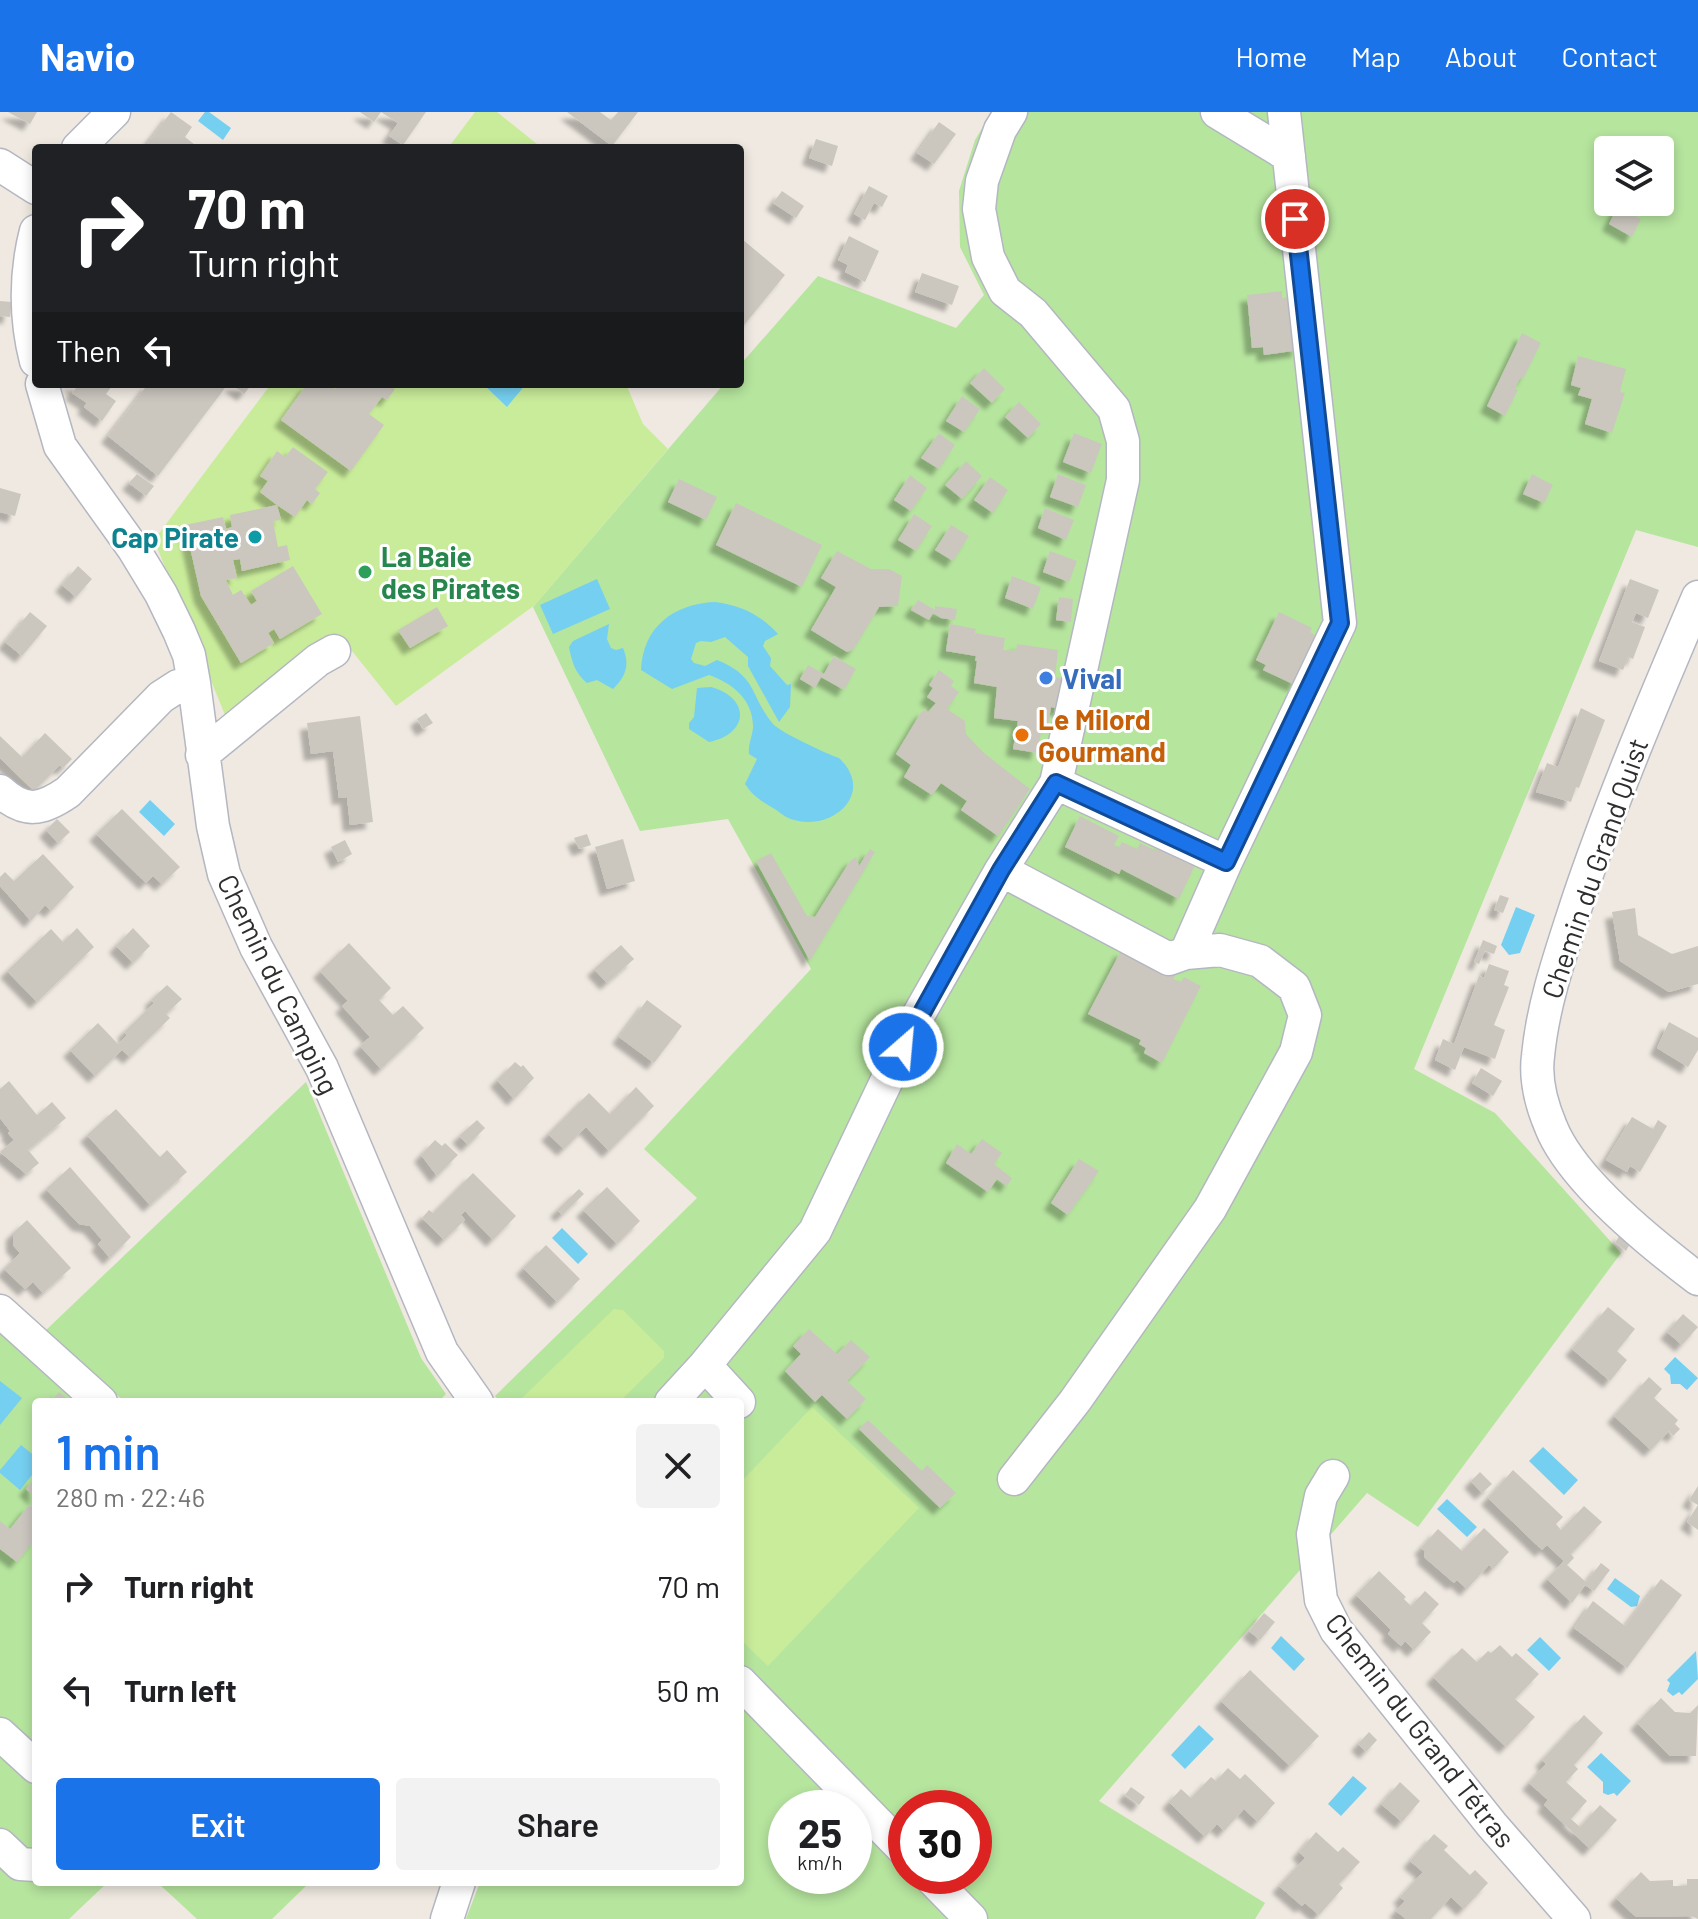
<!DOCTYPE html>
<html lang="en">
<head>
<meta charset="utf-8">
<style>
  body { margin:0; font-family:Barlow,sans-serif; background:#f2f2f2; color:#202124; height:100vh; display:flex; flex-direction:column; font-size:30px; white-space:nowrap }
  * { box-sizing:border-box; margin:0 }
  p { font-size:26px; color:#757577 }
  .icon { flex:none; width:44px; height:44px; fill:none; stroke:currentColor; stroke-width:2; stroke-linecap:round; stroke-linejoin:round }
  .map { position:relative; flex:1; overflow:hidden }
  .sheet { position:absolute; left:32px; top:1286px; width:712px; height:488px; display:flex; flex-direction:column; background:#fff; border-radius:8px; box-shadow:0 4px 12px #0003 }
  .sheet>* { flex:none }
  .guide { position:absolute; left:32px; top:32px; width:712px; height:244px; border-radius:8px; box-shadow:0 4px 12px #0003; background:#202124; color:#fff; overflow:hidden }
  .fabs { position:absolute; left:1594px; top:24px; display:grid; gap:16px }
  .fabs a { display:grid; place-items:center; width:80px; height:80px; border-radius:8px; background:#fff; box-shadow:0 4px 12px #0003; font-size:40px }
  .speed { position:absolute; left:768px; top:1678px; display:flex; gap:16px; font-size:40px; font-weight:700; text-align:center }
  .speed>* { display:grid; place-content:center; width:104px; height:104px; border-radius:50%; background:#fff; box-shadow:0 4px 12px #0003; line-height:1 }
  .speed small { font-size:20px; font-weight:400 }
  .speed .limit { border:12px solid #d22; background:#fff; color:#111 }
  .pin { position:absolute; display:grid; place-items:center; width:68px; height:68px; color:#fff; margin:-34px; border:4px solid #fff; border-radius:50%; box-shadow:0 2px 8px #0007 }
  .me { position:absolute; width:88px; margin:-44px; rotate:27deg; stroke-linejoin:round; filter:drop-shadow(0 0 6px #0008) }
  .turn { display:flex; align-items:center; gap:28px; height:168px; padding:0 24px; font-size:36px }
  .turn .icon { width:104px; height:104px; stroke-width:2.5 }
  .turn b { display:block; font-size:56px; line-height:68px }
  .then { display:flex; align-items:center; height:76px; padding:0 24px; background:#0003; gap:16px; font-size:30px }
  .round { display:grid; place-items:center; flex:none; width:84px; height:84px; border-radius:8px; background:#f2f2f2 }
  .summary { display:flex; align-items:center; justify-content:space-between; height:136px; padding:0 24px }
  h1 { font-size:48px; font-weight:600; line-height:60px; color:#1a73e8 }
  .primary-button { display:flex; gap:16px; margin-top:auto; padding:16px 24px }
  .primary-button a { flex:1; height:92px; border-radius:8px; background:#1a73e8; color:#fff; font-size:32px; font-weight:600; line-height:92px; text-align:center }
  .primary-button a+a { background:#f2f2f2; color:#202124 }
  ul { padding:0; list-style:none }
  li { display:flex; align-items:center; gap:24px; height:104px; padding:0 24px }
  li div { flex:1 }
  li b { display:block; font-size:30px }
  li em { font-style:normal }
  header { display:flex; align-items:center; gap:48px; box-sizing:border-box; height:112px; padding:0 40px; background:#1a73e8; color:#fff }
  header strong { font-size:38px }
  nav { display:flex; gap:44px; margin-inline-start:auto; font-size:28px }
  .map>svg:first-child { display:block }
</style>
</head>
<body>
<header>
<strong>Navio</strong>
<nav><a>Home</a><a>Map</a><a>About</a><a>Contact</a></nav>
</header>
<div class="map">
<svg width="1698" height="1807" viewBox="0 0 1698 1807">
  <defs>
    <filter id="shadow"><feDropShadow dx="-7" dy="7" stdDeviation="2" flood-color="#0004"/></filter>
  </defs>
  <rect width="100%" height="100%" fill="#efe9e1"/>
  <path fill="#b6e59e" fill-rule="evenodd" d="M992 0H1698V435L1636 418 1414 957 1495 1001 1621 1141 1418 1415 1367 1381 1099 1689 1265 1791 1255 1807H466L480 1770H740V1290H500L495 1284 697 1086 644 1037 811 857 728 707 640 719 533 495 724 272H740V253L818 164 956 216 984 183 960 135 959 79 975 28ZM1608 38H1660V90H1608ZM786 1696H854V1764H786ZM906 1696H974V1764H906Z
    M306 970 421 1246 446 1282 438 1290H125L44 1220Z
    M0 1215 86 1290H36V1770H108L69 1807H0Z
    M157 1770H310L272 1807H197Z"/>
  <path fill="#c9ec9a" d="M475 0H497L542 36H448Z
    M271 272H626L643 312 668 337 535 493 396 594 340 524 227 608 154 428Z
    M614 1197 623 1198 664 1239V1246L619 1290H521L522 1286Z
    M812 1295 919 1396 768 1554 740 1527V1371Z"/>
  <path fill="#75cff0" d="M205 0H209L231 16 223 28 198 9Z
    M483 272H526L507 295Z
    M597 467 610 497 553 522 540 493Z
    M715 490C740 493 761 503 778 522L765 529 763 534 771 546 770 554 787 573 791 572 790 595 779 610 748 554V545L725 525 711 530 701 529 696 531 691 547 694 551 705 554 717 548C758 564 750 585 773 612 780 620 827 642 839 646 876 681 833 719 794 708 785 706 780 700 773 696 761 689 753 684 745 672L757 647 749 642C748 633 752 625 753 616 754 589 733 571 709 563L672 577 641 558C643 515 673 492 715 490Z
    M609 512 607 527 611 536 616 538 623 536C630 552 626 565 613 577L597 568 587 571C575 561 572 550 569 535L573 529Z
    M711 575C751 586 749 622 709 630L689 617V611L694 605 697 576Z
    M150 688 175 712 164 724 139 700Z
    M1516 795 1535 803 1520 841 1509 843 1501 833Z
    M562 1116 588 1142 578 1152 552 1126Z
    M1675 1245 1698 1266 1687 1278 1680 1272H1671L1670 1263 1664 1257Z
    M0 1269 22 1286 0 1313Z
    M21 1333 36 1345V1358L20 1378 0 1361V1358Z
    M1543 1335 1578 1368 1564 1383 1529 1349Z
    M1447 1387 1477 1415 1467 1425 1437 1397Z
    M1615 1466 1640 1484 1637 1494 1631 1495 1607 1477Z
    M1281 1524 1305 1547 1294 1559 1271 1536Z
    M1540 1525 1561 1546 1549 1559 1527 1538Z
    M1696 1539 1698 1567 1682 1583 1679 1580 1673 1584 1667 1579 1670 1571 1667 1568Z
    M1199 1613 1214 1627 1185 1657 1171 1643Z
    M1601 1641 1631 1669 1617 1684 1614 1681 1608 1683 1603 1681V1670L1587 1655Z
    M1353 1664 1367 1676 1341 1704 1328 1692Z"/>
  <path fill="#cbc7bf" filter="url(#shadow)" d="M8 0H37L30 12Z
    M171 0 192 15 185 25 199 36H144Z
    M360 0H381L374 10Z
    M381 0H426L403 33 389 24 398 11Z
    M567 0H600L611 8 618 0H638L612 34Z
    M939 10 956 22 934 52 917 41Z
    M816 27 838 34 832 54 809 46Z
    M869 74 888 84 882 95 874 91 865 108 854 102Z
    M782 79 804 94 796 106 773 91Z
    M1618 94 1641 107 1632 125 1609 112Z
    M849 124 879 139 865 170 845 160 848 153 838 148Z
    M742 127 785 163 740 218V129Z
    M922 161 959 174 952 193 915 180Z
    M1282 179V186L1293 185 1299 238 1264 243 1263 235 1252 236 1247 183Z
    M0 189 12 190 10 205 0 204Z
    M1522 221 1541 231 1523 267 1520 266 1515 276 1518 278 1505 304 1487 294Z
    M1578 244 1626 257 1620 280 1625 281 1612 321 1585 312 1592 287 1578 283 1581 276 1571 273Z
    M984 256 1005 277 992 291 970 271Z
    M70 272H109L112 274 106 282 116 289 102 309 84 295 87 291 72 281 76 276Z
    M148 272H228L158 364 108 324Z
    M231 272H252L244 282Z
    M307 272H328L335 277 339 272H391L390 274 395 277 387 288 382 285 369 302 384 313 351 359 281 308Z
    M962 284 980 297 964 320 946 309Z
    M1019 290 1041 312 1028 326 1005 305Z
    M939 321 955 333 939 357 921 346Z
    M1074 321 1102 332 1091 361 1063 350Z
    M293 335 328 360 315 377 320 381 312 392 307 388 295 405 277 393 281 408 273 409 278 435 287 433 290 448 242 459 240 447 233 448 237 466 226 468 233 483 241 478 251 493 257 489 251 479 293 454 322 502 280 527 274 517 268 521 274 531 241 551 201 484 185 413 223 405 226 417 232 415 230 403 277 393 260 380 268 369 260 364 277 339 285 345Z
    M966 349 982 364 962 387 945 373Z
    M137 362 154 374 146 384 129 371Z
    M1058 362 1086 373 1078 395 1050 385Z
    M1532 362 1553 373 1544 391 1523 382Z
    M910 363 927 376 911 399 894 388Z
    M990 365 1008 378 993 401 974 388Z
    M679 367 717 385 706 408 668 390Z
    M0 376 21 382 15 404 0 400Z
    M736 391 822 433 802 475 716 433Z
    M1045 396 1074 408 1066 428 1038 416Z
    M914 402 932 414 916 439 898 428Z
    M951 413 969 424 953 449 935 438Z
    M837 439 871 457H889L902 464 898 494 879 495 854 537 847 540 811 518 836 475 821 466Z
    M1050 439 1077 449 1069 470 1043 460Z
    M78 454 92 467 76 485 62 473Z
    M1012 464 1041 475 1033 497 1005 486Z
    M1630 467 1659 478 1648 506 1636 501 1632 510 1645 515 1633 547 1628 545 1623 558 1599 549Z
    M1059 485 1073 487 1071 510 1056 508Z
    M918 488 935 498V494L957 497 955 508 941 506 933 501 929 508 911 498Z
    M437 495 448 514 410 536 398 518Z
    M30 500 47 514 22 544 5 530Z
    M1279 500 1312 516 1310 520 1318 525 1295 573 1263 558 1266 553 1256 548Z
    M950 512 976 517 975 521 1005 526 1003 538 1016 539 1017 532 1058 538 1055 565 1069 567 1065 598 1051 595 1048 613 1042 612 1038 641 1013 637 1018 609 994 606 997 575 974 571 977 549H975L976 544 946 539Z
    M834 544 856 557 844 578 821 565 815 576 800 567 808 553 824 562Z
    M939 558 954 569 951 574 959 580 947 597 965 609 966 622 984 641 1030 677 998 724 961 698 967 689 941 671 932 683 904 665 911 653 896 642 920 602 925 597 928 600 936 591 927 585 933 576 929 573Z
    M1581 596 1605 608 1579 676 1576 675 1571 690 1536 680 1547 651 1558 655Z
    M426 601 433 611 423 617 417 607Z
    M360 604 373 710 350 713 347 685 339 686 333 639 311 642 307 611Z
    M45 621 72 647 63 656 60 653 34 679 0 646V624L22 645Z
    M122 697 180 755 162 772 153 764 146 771 96 722Z
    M1080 704 1119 724 1114 733 1119 735 1122 730 1137 737 1140 731 1157 739 1161 731 1197 749 1179 787 1121 757 1119 762 1065 735Z
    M57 707 70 720 58 731 46 718Z
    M587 722 591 733 579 737 574 726Z
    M623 727 635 769 607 777 595 735Z
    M345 728 352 742 338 750 331 735Z
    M870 737 875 740 810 849 756 749 771 741 807 804 815 805 850 749 856 745 859 754Z
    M43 742 74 775 51 799 45 793 31 809 0 774V765L5 760 14 769Z
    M1500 783 1509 786 1503 801 1494 798Z
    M1635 796 1638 823 1672 842 1698 834V872L1669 880 1620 849 1612 800Z
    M77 816 94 835 37 890 7 859 51 817 63 830Z
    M133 816 150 834 133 851 116 834Z
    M1483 828 1497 834 1494 842 1485 839 1479 852 1474 850Z
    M349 831 391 876 379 888 393 903 403 894 424 916 381 957 360 934 370 925 342 894 348 889 320 859Z
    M621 833 634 847 607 871 594 857Z
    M1122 837 1175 864 1173 867 1181 870 1184 865 1201 874 1162 951 1144 941 1146 936 1139 932 1141 928 1088 902Z
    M1489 852 1509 859 1504 873 1509 875 1494 913 1505 918 1495 947 1464 935 1455 958 1435 948 1443 927 1454 932 1479 864 1484 866Z
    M167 873 182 887 166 902 170 906 130 945 122 938 95 964 70 938 98 911 118 932 127 923 124 920 154 891 151 888Z
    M647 888 682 914 654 951 619 925Z
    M1669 910 1698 926V938L1688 955 1657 936Z
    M515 950 521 955 523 953 534 966 514 987 497 968Z
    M1481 956 1502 969 1493 984 1472 971Z
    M9 969 37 1003 52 990 66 1006 28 1038 39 1051 26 1062 0 1040 14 1028 8 1021 10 1019 0 1006V977Z
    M636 975 654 994 609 1039 586 1015 564 1037 548 1022 589 981 610 1002Z
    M116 997 160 1045 167 1038 187 1060 150 1093 87 1023Z
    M1632 1005 1653 1017 1658 1008 1667 1014 1640 1060 1630 1054 1627 1060 1606 1048Z
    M477 1008 485 1016 468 1033 459 1024Z
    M982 1027 1002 1041 994 1052 1012 1066 1007 1074 997 1067 988 1080 946 1051 957 1032 971 1042Z
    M435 1028 442 1034 445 1031 458 1043 437 1064 421 1043Z
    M1079 1047 1099 1059 1068 1103 1051 1091Z
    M70 1055 131 1125 110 1146 98 1132 102 1128 90 1114 79 1112 46 1077Z
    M473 1061 516 1104 493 1128 465 1099 461 1103 465 1108 444 1128 422 1106 429 1098 433 1101Z
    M607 1075 640 1109 617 1132 583 1098Z
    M579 1077 584 1082 562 1103 557 1098Z
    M27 1108 71 1156 43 1181 33 1170 25 1177 4 1157 20 1141 13 1133V1121Z
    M1621 1121 1631 1130 1626 1139 1615 1131Z
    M546 1133 580 1167 557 1190 523 1156Z
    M1608 1195 1635 1217 1617 1239 1627 1248 1610 1269 1572 1237Z
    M1683 1202 1698 1215 1682 1233 1667 1220Z
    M809 1217 837 1242 851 1228 870 1245 847 1269 866 1287 847 1307 822 1283 815 1290 785 1259 801 1242 793 1234Z
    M1649 1265 1662 1277 1654 1286 1678 1308 1675 1312 1680 1317 1673 1324 1669 1319 1651 1338 1614 1304Z
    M59 1280 71 1290H50Z
    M868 1308 922 1359 927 1353 956 1381 940 1396 859 1317Z
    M1513 1358 1563 1405 1556 1412 1561 1418 1584 1394 1602 1410 1571 1442 1574 1446 1567 1453 1586 1470 1601 1451 1610 1458 1594 1479 1585 1473 1572 1491 1547 1467 1564 1449 1547 1433 1542 1438 1488 1386Z
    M1480 1360 1492 1372 1482 1381 1471 1369Z
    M36 1365V1386L26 1377Z
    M1698 1374V1418L1687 1410 1698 1393 1689 1388Z
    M29 1393 36 1398V1426L17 1450 0 1437V1409L10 1417Z
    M1484 1416 1509 1440 1493 1457 1489 1453 1467 1477 1457 1468 1454 1471 1424 1445 1425 1439 1421 1436 1438 1417 1462 1439Z
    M1379 1459 1406 1485 1404 1487 1411 1494 1425 1479 1439 1492 1422 1511 1431 1520 1414 1538 1405 1529 1401 1534 1388 1522 1391 1518 1356 1483Z
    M1661 1467 1682 1483 1627 1556 1574 1516 1593 1489 1625 1514Z
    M1264 1501 1275 1510 1260 1528 1249 1519Z
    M1500 1533 1512 1545 1516 1541 1539 1562 1515 1587 1535 1605 1506 1635 1433 1565 1462 1536 1477 1550 1488 1539 1491 1541Z
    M1250 1558 1319 1624 1290 1654 1221 1589Z
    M1661 1586 1675 1600 1690 1601 1698 1593 1696 1644H1670L1637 1611Z
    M1584 1603 1603 1621 1574 1653 1578 1657 1566 1670 1587 1689 1571 1707 1580 1715 1600 1693 1617 1708 1590 1737 1544 1693 1548 1688 1529 1671 1546 1652 1542 1648Z
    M1369 1620 1377 1628 1366 1640 1358 1632Z
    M1228 1656 1240 1667 1245 1662 1275 1691 1258 1710 1244 1697 1224 1719 1217 1712 1205 1725 1169 1690 1181 1677 1191 1686 1211 1665 1216 1669Z
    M1400 1670 1420 1689 1402 1710 1381 1692Z
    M1131 1675 1145 1685 1139 1693 1125 1683Z
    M1316 1720 1338 1740 1343 1735 1360 1750 1339 1772 1343 1776 1319 1803 1305 1791 1302 1794 1279 1774 1305 1746 1299 1740Z
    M1434 1722 1448 1734 1444 1738 1470 1763 1475 1758 1488 1771 1464 1797 1451 1785 1431 1807H1406L1396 1799 1405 1789 1400 1785 1423 1760 1410 1749Z
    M1641 1760 1650 1769 1673 1768V1774H1687V1767H1698V1807L1691 1804 1636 1805 1616 1786Z"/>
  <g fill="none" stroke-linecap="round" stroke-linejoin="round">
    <g stroke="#b4b7c1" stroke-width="35">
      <path id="minor" d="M1217 0 1289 44
        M78 36 114 0
        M0 53 36 76
        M36 119C25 161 25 207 36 249
        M42 272 60 334 133 436 161 482 179 519 189 543 194 571 213 714 224 762 256 835 322 956 442 1240 477 1290
        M1698 485C1655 586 1612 687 1577 791 1561 841 1543 891 1538 944 1535 967 1542 994 1551 1015 1572 1068 1653 1133 1698 1167
        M202 643 318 548 334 539
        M1056 671 1226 750 1340 511 1284 0
        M0 679C25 702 42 698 68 680L161 585 178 574 194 571
        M1001 758 1169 847 1186 841 1226 750
        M0 1199 101 1290
        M705 1253 739 1290
        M671 1290 705 1253 815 1119 915 909 1001 758 1056 671 1123 368V329L1114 297 1033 201 1005 179 988 145 979 97 982 69 1000 18 1011 0
        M1333 1364 1321 1384 1313 1422 1321 1488 1336 1518 1492 1713 1574 1807
        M1014 1367 1075 1289 1210 1097 1296 940 1305 903 1294 875 1260 849 1220 838 1186 841
        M740 1570 906 1740
        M0 1622 36 1655
        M0 1733 20 1752 36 1753
        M929 1764 971 1807
        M447 1807 459 1770"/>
    </g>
    <use href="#minor" stroke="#fff" stroke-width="32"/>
  </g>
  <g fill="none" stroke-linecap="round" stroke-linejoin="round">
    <g stroke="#114b97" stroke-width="20">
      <path id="route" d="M903 935 1001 758 1056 671 1226 750 1340 511 1295 107"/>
    </g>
    <use href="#route" stroke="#1a73e8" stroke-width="14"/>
  </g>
  <circle fill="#0f9aa8" stroke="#fff" stroke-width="3" cx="255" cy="425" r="8"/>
  <circle fill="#2e9e5b" stroke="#fff" stroke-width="3" cx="365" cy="460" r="8"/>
  <circle fill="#3f7fe0" stroke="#fff" stroke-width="3" cx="1046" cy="566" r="8"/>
  <circle fill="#e8710a" stroke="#fff" stroke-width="3" cx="1022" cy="623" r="8"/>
  <g text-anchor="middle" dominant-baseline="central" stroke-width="6" stroke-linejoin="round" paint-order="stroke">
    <g font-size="28" font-weight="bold" fill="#0d838f" stroke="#fff" text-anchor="end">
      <text x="239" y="425">Cap Pirate</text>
    </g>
    <g font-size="28" font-weight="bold" fill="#27864d" stroke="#fff" text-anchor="start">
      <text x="381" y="444">La Baie<tspan x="381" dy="32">des Pirates</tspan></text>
    </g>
    <g font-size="28" font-weight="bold" fill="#366cbe" stroke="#fff" text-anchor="start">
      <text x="1062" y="566">Vival</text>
    </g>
    <g font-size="28" font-weight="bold" fill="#c56008" stroke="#fff" text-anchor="start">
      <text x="1038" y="607">Le Milord<tspan x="1038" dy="32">Gourmand</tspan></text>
    </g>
    <g font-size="28" fill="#2e2e2e" stroke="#fff">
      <text transform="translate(1594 756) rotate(-71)">Chemin du Grand Quist</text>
      <text transform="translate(279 872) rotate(64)">Chemin du Camping</text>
      <text transform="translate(1421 1618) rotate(52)">Chemin du Grand Tétras</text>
    </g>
  </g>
</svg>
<div class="fabs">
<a><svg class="icon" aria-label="layers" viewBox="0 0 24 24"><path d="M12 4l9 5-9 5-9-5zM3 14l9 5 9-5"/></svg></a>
</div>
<div class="speed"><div>25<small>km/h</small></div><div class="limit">30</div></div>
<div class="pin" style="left:1295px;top:107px;background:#d93025"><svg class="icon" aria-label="arrive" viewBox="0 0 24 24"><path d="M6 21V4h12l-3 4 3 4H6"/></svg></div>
<svg class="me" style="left:903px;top:935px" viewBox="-20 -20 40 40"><circle r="17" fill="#1a73e8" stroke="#fff" stroke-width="3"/><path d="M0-11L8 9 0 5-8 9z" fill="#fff"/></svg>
<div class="guide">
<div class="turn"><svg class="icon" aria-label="right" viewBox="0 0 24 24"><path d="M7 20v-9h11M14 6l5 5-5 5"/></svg><div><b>70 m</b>Turn right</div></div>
<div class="then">Then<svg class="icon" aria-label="left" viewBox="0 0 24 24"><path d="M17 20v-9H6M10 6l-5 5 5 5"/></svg></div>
</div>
<section class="sheet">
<div class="summary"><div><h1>1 min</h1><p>280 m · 22:46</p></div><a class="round"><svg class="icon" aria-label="close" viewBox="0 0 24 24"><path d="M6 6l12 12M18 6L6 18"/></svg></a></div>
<ul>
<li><svg class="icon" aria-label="right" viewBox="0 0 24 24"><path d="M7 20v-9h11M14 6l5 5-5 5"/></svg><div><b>Turn right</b></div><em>70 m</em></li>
<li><svg class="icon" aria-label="left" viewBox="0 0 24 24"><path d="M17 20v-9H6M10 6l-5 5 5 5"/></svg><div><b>Turn left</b></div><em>50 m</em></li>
</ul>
<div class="primary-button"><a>Exit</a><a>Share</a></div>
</section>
</div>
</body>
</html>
